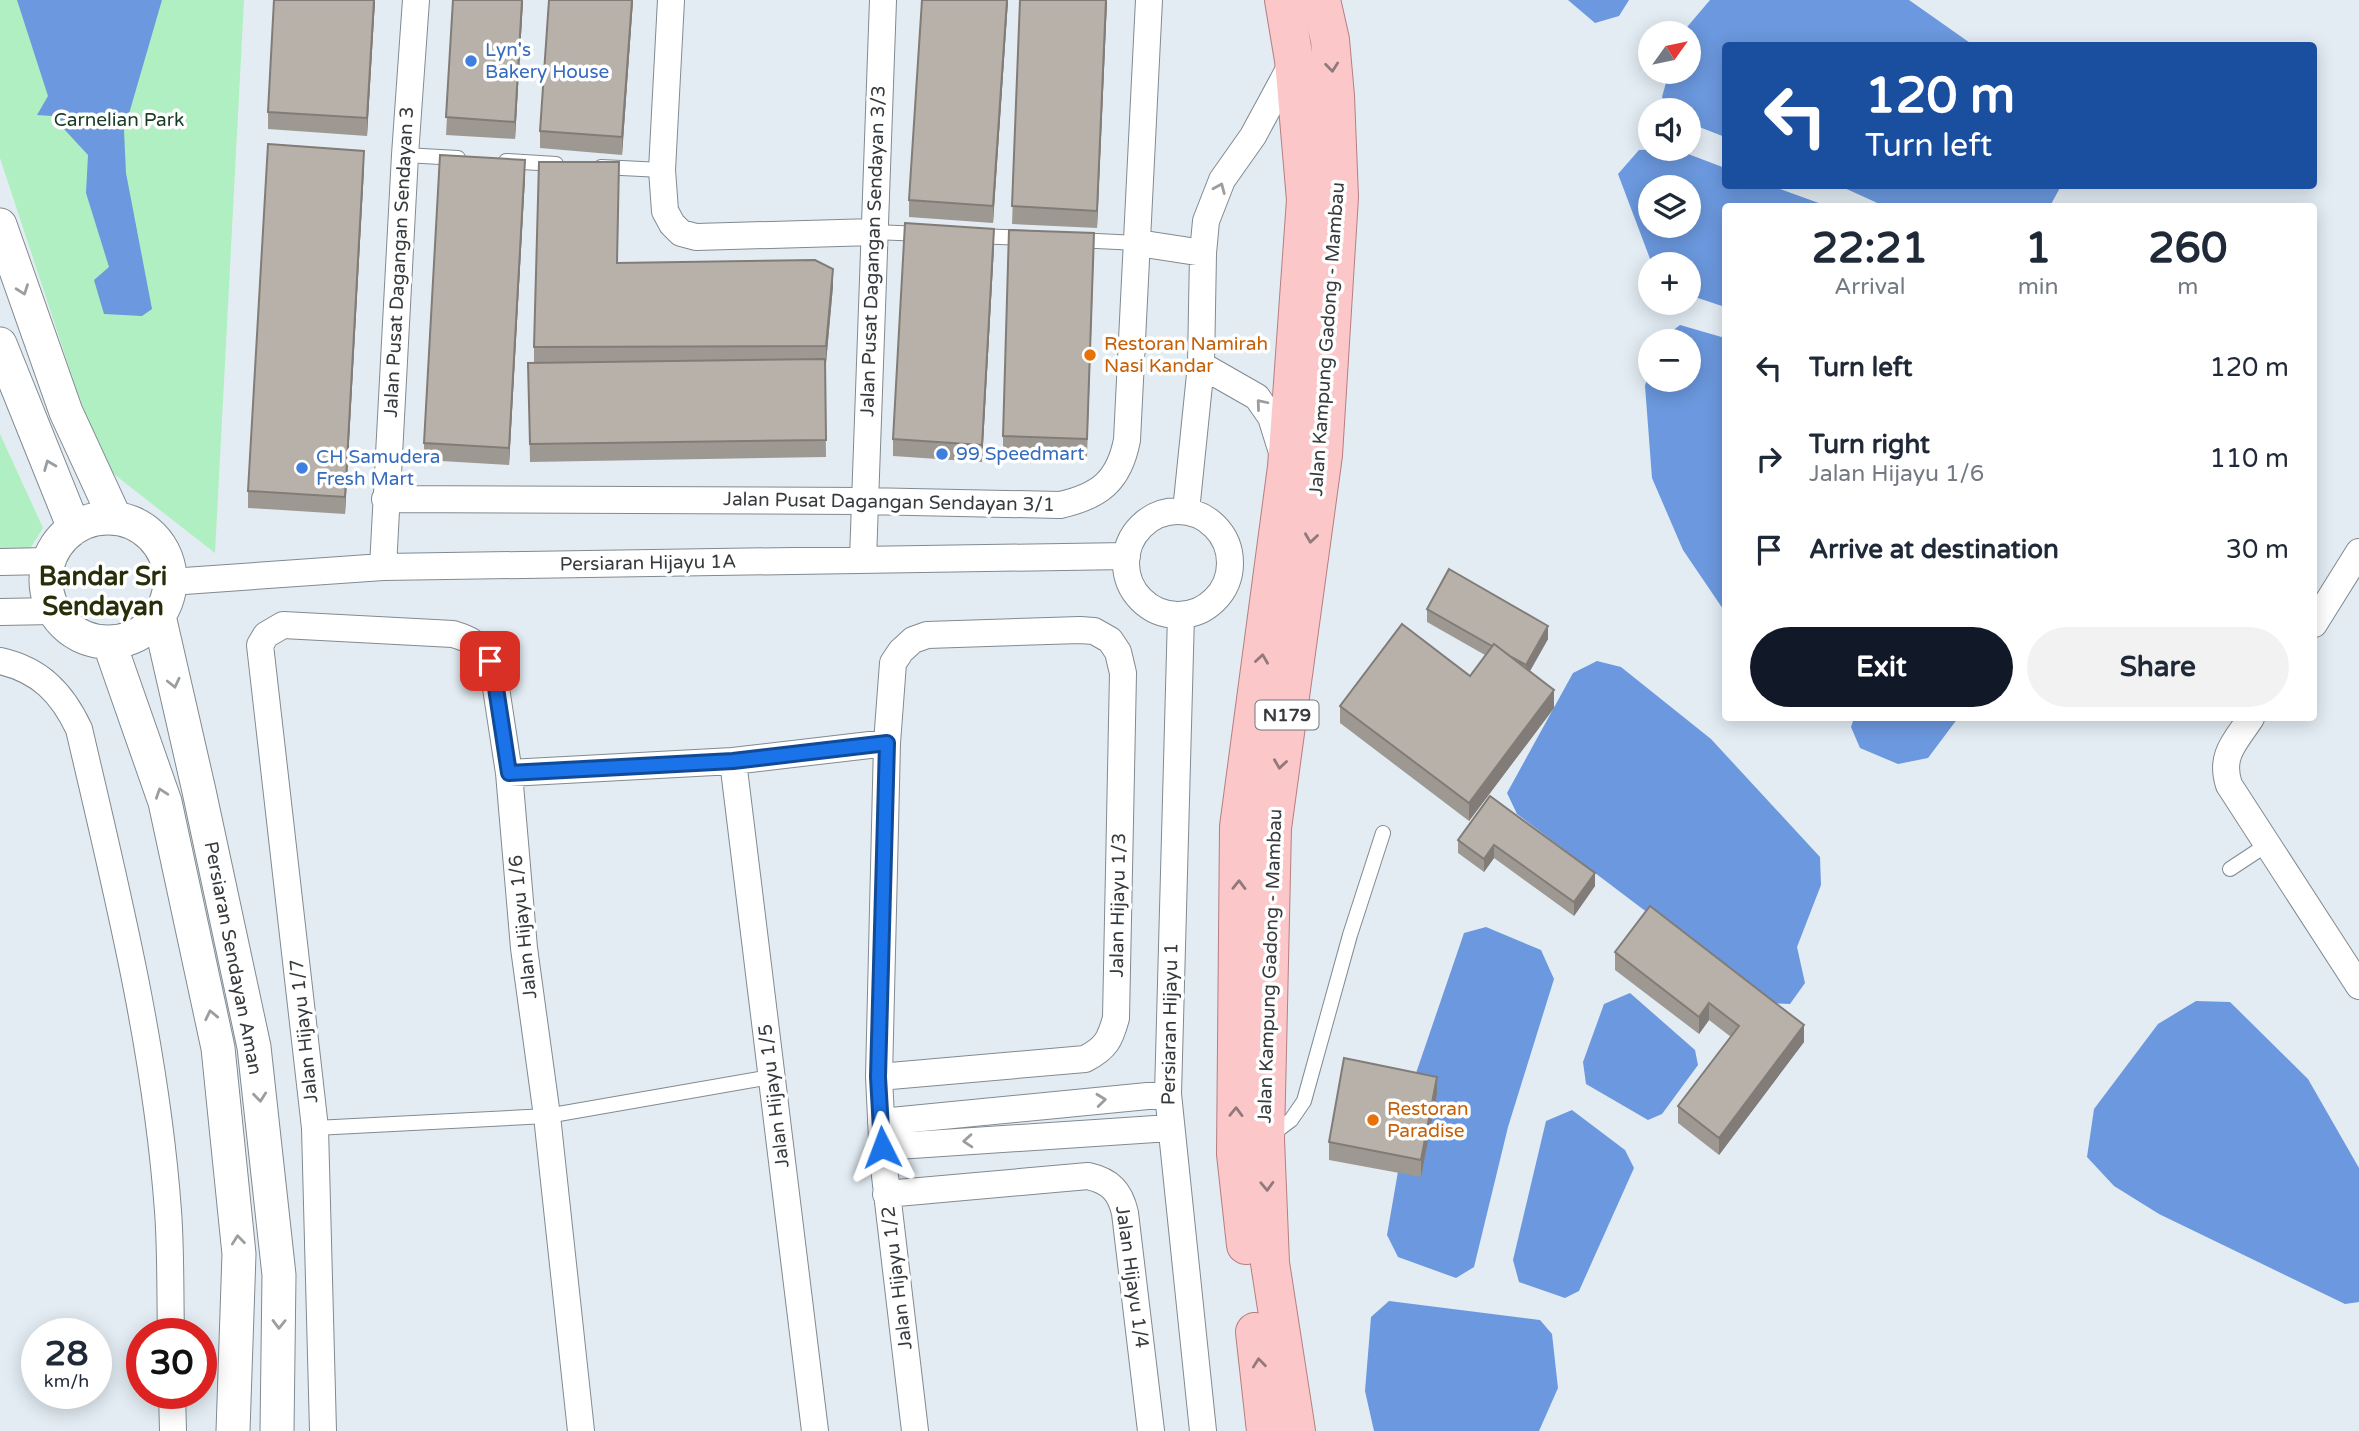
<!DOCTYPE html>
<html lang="en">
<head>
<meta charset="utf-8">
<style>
  body { margin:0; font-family:"Varela Round",sans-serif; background:#f2f2f3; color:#1f2937; height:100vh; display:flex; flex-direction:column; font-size:26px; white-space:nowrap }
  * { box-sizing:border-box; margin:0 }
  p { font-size:23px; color:#747a83 }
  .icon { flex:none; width:38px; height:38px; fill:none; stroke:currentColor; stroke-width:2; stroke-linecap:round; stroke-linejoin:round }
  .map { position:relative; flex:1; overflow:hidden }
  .panel { position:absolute; left:1722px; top:203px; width:595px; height:518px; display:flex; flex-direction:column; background:#fff; border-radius:7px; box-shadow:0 4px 18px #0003 }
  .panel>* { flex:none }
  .banner { position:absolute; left:1722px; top:42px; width:595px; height:147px; border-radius:7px; box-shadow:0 4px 18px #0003; background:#1a4fa0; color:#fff; overflow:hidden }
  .needle { width:46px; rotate:57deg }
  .controls { position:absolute; left:1638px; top:21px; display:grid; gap:14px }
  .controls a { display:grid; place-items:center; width:63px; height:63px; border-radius:50%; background:#fff; box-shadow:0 4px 18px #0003; font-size:35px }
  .speed { position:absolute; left:21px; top:1318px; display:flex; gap:14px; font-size:35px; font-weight:700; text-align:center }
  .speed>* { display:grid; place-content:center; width:91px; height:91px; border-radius:50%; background:#fff; box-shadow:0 4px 18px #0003; line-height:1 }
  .speed small { font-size:18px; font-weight:400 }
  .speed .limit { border:10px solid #d22; background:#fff; color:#111 }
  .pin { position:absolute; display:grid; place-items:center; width:60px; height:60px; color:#fff; margin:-30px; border-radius:14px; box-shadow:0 4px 10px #0006 }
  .me { position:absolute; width:77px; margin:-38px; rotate:357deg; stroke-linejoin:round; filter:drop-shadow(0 0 5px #0008) }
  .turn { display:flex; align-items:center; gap:24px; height:147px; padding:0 28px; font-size:32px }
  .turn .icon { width:91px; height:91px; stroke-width:2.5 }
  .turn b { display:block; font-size:49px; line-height:60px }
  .eta { display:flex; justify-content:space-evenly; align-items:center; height:119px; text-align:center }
  .eta b { font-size:42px; font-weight:700; line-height:49px }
  .button { display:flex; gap:14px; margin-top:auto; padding:14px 28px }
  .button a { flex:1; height:80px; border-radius:42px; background:#111827; color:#fff; font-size:28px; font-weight:700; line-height:80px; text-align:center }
  .button a+a { background:#f2f2f3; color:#1f2937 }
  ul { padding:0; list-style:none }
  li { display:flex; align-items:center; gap:21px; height:91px; padding:0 28px }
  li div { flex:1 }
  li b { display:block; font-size:26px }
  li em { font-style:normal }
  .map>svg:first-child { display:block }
</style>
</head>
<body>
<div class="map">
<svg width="2359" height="1431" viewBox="0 0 2359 1431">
  <rect width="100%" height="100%" fill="#e3ecf3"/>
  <path fill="#b0efc1" d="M0 0H244L215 553 101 464 0 158Z
    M0 434 43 528 31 547 26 567 0 568Z"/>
  <path fill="#6b98de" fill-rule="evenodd" d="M17 0H162L124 131 126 173 152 309 142 316 104 314 94 280 109 267 86 193 88 155 52 116 37 115 48 96Z
    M1568 0H1629L1619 16 1595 23Z
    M1710 0H1909L1973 45 1726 46 1725 137 1689 123V110H1669L1662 97 1669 72H1689V33H1682Z
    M1675 149 1725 168 1726 186H1772L1827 206H1726L1725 307 1689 295V264H1652L1618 174 1639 150ZM1689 187V226H1650V187Z
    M1840 186H2061L2050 206H1884Z
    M1680 325 1725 338V612L1683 550 1652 478 1645 386 1650 368V380H1689V341H1659Z
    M1597 661 1621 667 1711 739 1820 857 1821 885 1797 947 1805 983 1790 1004 1767 1003 1517 814 1507 793 1573 673Z
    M1854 718H1958L1928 758 1898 764 1860 748 1851 727Z
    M1486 927 1541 950 1554 979 1508 1127 1474 1267 1456 1278 1398 1257 1387 1235 1414 1079 1464 933Z
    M1630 993 1695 1050 1698 1065 1662 1114 1648 1120 1586 1084 1583 1062 1604 1004Z
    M2196 1001 2230 1002 2308 1079 2359 1168V1302L2345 1304 2159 1214 2114 1186 2087 1157 2094 1109 2158 1024Z
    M1572 1110 1625 1150 1634 1168 1579 1291 1565 1298 1519 1282 1513 1260 1546 1121Z
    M1389 1301 1540 1320 1552 1334 1558 1388 1539 1431H1374L1365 1391 1371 1317Z"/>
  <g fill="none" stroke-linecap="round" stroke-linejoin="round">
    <g stroke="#828a90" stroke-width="16">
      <path id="service" d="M405 155 458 158
        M506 161 556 164
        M601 167 662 170
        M874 232 923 234
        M975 236 1028 238
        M1076 240 1138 243
        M2230 869 2268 844
        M315 1128 547 1116 771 1077
        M1271 1135 1291 1120 1304 1101 1350 935 1383 833"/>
    </g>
    <g stroke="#828a90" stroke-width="28">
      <path id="minor" d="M671 0 662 170 665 211 672 224 681 233 696 237 874 232
        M1138 243 1203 253
        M1201 365 1257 397 1271 417 1282 452
        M385 499 864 501 1060 505C1100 496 1119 481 1127 440L1149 0
        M1186 511 1201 365 1203 253 1206 221 1222 180 1253 136 1294 60
        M1126 563a52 52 0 1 1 104 0a52 52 0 1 1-104 0Z
        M863 559 883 0
        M0 562 49 561
        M383 567 405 155 416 0
        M170 582 383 567 1127 556
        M0 612 54 611
        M1181 615 1168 1094 1203 1431
        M2314 624 2359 552
        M0 661C40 670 62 693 79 729 116 888 156 1047 168 1211 171 1251 170 1293 171 1334
        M2251 718C2236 741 2219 755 2229 785L2359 986
        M733 761 815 1431
        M509 773 733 761 887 743
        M879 1077 1085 1059C1106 1048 1110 1040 1116 1018L1123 673 1118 652 1110 640 1094 631 1080 630 927 635 913 640 901 651 893 663 887 743 879 1077 883 1159 915 1431
        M881 1122 1168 1094
        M882 1147 1170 1128
        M886 1194 1088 1176C1110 1181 1120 1191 1125 1213L1151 1431
        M172 1393 173 1431
        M323 1431 315 1128 260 645 266 635 283 625 453 634C478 641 487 651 494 675L509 773 524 948 547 1116 581 1431"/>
    </g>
    <g stroke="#828a90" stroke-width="35">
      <path id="tertiary" d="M0 225 66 412 115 518
        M0 344 74 528
        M46 580a62 62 0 1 1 124 0a62 62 0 1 1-124 0Z
        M159 616 199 791 254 1047 279 1275 277 1431
        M109 642 165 802 218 1048 239 1254 233 1431"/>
    </g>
    <g stroke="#b67e81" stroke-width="40">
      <path id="primary" d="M1246 1245 1236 1154 1239 827 1287 467 1306 200 1294 60 1284 0
        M1255 1332 1266 1431
        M1296 1431 1270 1263 1265 1139 1272 828 1323 455 1339 197 1335 96 1330 40 1321 0"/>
    </g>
    <use href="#service" stroke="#fff" stroke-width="14"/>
    <use href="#minor" stroke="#fff" stroke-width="26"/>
    <use href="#tertiary" stroke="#fff" stroke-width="33"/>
    <use href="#primary" stroke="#fcc7c9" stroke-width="38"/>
  </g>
  <path fill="#9e9892" d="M375 0 367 136 268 129V112Z
    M453 0H523L515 139 446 135Z
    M549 0H633L622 155 540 148V131Z
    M1008 0 993 223 909 217V200Z
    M1020 0H1107L1097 228 1012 224Z
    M364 168 345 514 248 508V491Z
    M525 177 509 465 424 460V443Z
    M994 246 982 462 893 456V439Z
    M1094 250 1087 457 1003 453V436Z
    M617 263 833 286 826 363H825L826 457 530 462 528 363H534V347Z
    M1427 609 1548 639 1530 671 1554 708 1469 821 1340 723V706L1470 676 1485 655 1427 622Z
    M1490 796 1595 886 1574 916 1494 858 1484 872 1458 853V840Z
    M1615 952 1804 1042 1719 1155 1678 1123V1106L1731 1037 1709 1020 1699 1034 1615 970Z
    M1437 1094 1421 1177 1329 1160V1142Z"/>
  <path fill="#817c77" d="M374 0H375L367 136V118Z
    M522 0H523L515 139V122Z
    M632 0H633L622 155V137Z
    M1007 0H1008L993 223V206Z
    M1106 0H1107L1097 228V211Z
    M364 151V168L345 514V497Z
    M525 160V177L509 465V448Z
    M994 229V246L982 462V445Z
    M833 269V286L826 363V346Z
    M1548 626V639L1526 678V665Z
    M1554 690V708L1469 821V803Z
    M1494 845V858L1484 872V859Z
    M1595 873V886L1574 916V902Z
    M1709 1003V1020L1699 1034V1017Z
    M1804 1025V1042L1719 1155V1138Z
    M1437 1077V1094L1421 1177V1160Z"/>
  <path fill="#b8b1aa" stroke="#817c77" stroke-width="2" d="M274 0H374L367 118 268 112Z
    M453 0H522L515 122 446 117Z
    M549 0H632L622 137 540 131Z
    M922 0H1007L993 206 909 200Z
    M1020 0H1106L1097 211 1012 206Z
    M268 144 364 151 345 497 248 491Z
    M440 155 525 160 509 448 424 443Z
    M539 162H619L617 263 815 260 833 269 826 346 534 347Z
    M905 223 994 229 982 445 893 439Z
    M1009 230 1094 233 1087 439 1003 436Z
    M825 359 826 440 530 444 528 363Z
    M1449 569 1548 626 1526 665 1510 656 1494 644 1492 646 1427 609Z
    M1402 624 1470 676 1494 644 1554 690 1469 803 1340 706Z
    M1490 796 1595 873 1574 902 1494 845 1484 859 1458 840Z
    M1650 906 1804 1025 1719 1138 1678 1106 1739 1026 1709 1003 1699 1017 1615 952Z
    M1344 1058 1437 1077 1421 1160 1329 1142Z"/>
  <defs><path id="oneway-chevron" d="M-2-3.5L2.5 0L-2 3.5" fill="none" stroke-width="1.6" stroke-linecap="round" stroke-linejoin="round" transform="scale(1.75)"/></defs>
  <g stroke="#907a7c">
    <use href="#oneway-chevron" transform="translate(1332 67) rotate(84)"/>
    <use href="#oneway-chevron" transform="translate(1311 538) rotate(98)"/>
    <use href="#oneway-chevron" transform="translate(1262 659) rotate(-82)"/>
    <use href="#oneway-chevron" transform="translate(1280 764) rotate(98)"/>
    <use href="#oneway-chevron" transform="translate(1239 885) rotate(-89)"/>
    <use href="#oneway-chevron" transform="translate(1236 1112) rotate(-89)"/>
    <use href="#oneway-chevron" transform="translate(1267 1186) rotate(88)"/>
    <use href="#oneway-chevron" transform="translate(1259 1363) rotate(-96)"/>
  </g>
  <g stroke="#9b9d9e">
    <use href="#oneway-chevron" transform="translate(1220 188) rotate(-67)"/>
    <use href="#oneway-chevron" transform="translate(23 290) rotate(70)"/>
    <use href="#oneway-chevron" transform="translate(1261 404) rotate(-130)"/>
    <use href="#oneway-chevron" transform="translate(49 465) rotate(-112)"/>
    <use href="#oneway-chevron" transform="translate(174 683) rotate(77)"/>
    <use href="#oneway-chevron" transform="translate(161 793) rotate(-109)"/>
    <use href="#oneway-chevron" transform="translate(211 1015) rotate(-102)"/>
    <use href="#oneway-chevron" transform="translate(260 1097) rotate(84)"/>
    <use href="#oneway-chevron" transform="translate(1101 1100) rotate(-6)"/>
    <use href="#oneway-chevron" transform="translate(968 1141) rotate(176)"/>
    <use href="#oneway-chevron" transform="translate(238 1240) rotate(-96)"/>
    <use href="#oneway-chevron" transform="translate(279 1324) rotate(91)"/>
  </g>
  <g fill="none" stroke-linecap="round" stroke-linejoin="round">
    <g stroke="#114b97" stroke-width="18">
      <path id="route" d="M490 661 494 675 509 773 733 761 887 743 878 1077 882 1147"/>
    </g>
    <use href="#route" stroke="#1a73e8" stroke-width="12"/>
  </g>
  <g fill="#3f7fe0" stroke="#fff" stroke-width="2.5">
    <circle cx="471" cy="61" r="7"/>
    <circle cx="942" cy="454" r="7"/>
    <circle cx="302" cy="468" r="7"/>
  </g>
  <g fill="#e8710a" stroke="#fff" stroke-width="2.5">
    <circle cx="1090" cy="355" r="7"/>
    <circle cx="1373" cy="1120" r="7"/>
  </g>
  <g text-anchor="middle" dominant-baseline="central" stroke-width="7" stroke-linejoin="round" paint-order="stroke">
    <rect fill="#fff" stroke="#737677" stroke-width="2" x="1255.5" y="700.5" width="63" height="29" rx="5"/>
    <g font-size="18" font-weight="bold" fill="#373b3d">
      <text x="1287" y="715">N179</text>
    </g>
    <g font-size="19" fill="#366cbe" stroke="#fff" text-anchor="start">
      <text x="485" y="50">Lyn's<tspan x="485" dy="22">Bakery House</tspan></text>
      <text x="956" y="454">99 Speedmart</text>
      <text x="316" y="457">CH Samudera<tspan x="316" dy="22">Fresh Mart</tspan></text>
    </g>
    <g font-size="19" fill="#183c25" stroke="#fff">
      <text x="119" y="120">Carnelian Park</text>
    </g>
    <g font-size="19" fill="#373b3d" stroke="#fff">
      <text transform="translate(873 251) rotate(-88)">Jalan Pusat Dagangan Sendayan 3/3</text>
      <text transform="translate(399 262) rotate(-87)">Jalan Pusat Dagangan Sendayan 3</text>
      <text transform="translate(1327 339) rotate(-86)">Jalan Kampung Gadong - Mambau</text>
      <text transform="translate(889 502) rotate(1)">Jalan Pusat Dagangan Sendayan 3/1</text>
      <text transform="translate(648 563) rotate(-1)">Persiaran Hijayu 1A</text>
      <text transform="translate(1118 905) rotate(-89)">Jalan Hijayu 1/3</text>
      <text transform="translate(523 927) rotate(-96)">Jalan Hijayu 1/6</text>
      <text transform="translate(233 958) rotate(79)">Persiaran Sendayan Aman</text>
      <text transform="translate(1270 966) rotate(-88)">Jalan Kampung Gadong - Mambau</text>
      <text transform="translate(1170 1024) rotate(-89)">Persiaran Hijayu 1</text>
      <text transform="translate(304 1031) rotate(-96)">Jalan Hijayu 1/7</text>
      <text transform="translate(774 1096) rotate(-97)">Jalan Hijayu 1/5</text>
      <text transform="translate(1132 1277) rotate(82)">Jalan Hijayu 1/4</text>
      <text transform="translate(897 1278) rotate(-97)">Jalan Hijayu 1/2</text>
    </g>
    <g font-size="19" fill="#c56008" stroke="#fff" text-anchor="start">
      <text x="1104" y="344">Restoran Namirah<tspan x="1104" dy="22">Nasi Kandar</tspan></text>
      <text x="1387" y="1109">Restoran<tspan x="1387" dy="22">Paradise</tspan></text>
    </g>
    <g font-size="26" font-weight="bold" fill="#272f08" stroke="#fff">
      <text x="103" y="576">Bandar Sri<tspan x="103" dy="30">Sendayan</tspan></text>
    </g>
  </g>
</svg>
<div class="controls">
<a><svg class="needle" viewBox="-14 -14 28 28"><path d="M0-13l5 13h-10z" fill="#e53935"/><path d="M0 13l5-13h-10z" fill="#747a83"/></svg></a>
<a><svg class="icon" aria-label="sound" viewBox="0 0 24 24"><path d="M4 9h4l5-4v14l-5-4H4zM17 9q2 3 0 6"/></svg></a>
<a><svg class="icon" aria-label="layers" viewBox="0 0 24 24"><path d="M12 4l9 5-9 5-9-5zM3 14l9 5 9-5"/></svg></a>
<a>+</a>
<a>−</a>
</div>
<div class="speed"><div>28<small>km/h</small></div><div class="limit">30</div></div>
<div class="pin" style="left:490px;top:661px;background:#d93025"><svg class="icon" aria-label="arrive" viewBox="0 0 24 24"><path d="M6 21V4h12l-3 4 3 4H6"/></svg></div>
<svg class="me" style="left:882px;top:1147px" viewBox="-20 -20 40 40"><path d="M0-17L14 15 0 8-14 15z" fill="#1a73e8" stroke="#fff" stroke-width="4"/></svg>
<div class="banner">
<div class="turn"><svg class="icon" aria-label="left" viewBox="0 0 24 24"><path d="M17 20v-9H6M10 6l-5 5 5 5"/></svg><div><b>120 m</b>Turn left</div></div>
</div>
<section class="panel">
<div class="eta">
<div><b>22:21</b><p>Arrival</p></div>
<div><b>1</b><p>min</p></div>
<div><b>260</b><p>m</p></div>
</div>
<ul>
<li><svg class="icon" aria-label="left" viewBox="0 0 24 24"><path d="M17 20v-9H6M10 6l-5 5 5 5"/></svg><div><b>Turn left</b></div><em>120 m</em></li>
<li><svg class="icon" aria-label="right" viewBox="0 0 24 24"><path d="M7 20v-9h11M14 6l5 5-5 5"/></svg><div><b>Turn right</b><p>Jalan Hijayu 1/6</p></div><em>110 m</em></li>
<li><svg class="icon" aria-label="arrive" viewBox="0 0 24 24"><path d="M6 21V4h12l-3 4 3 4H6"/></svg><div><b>Arrive at destination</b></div><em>30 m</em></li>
</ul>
<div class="button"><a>Exit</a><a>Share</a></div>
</section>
</div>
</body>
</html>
